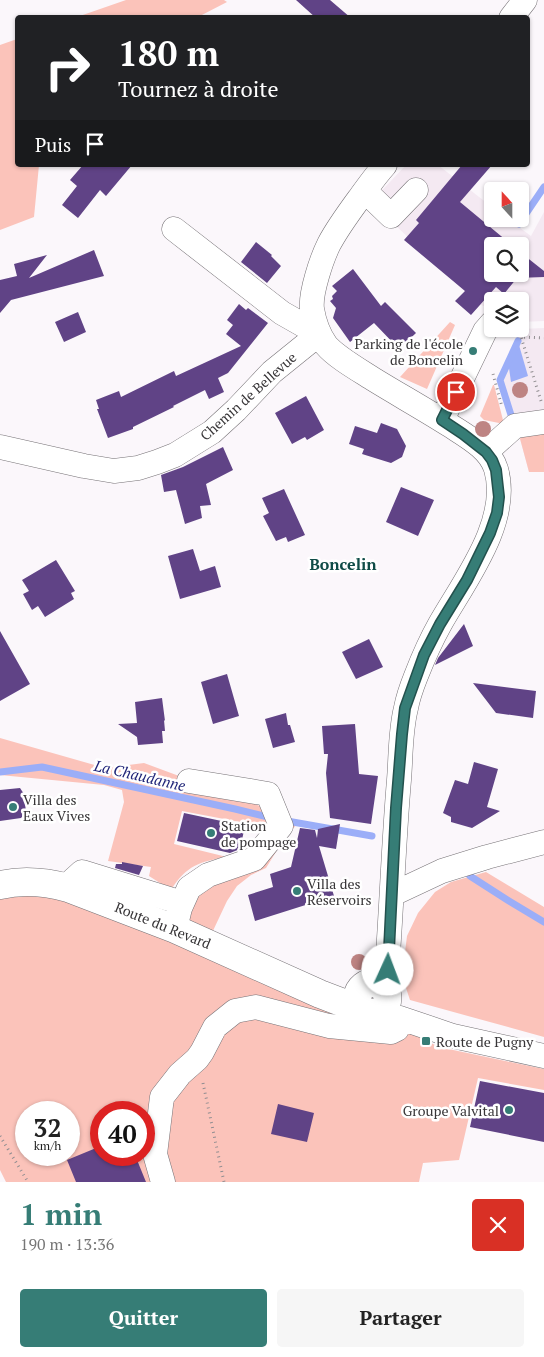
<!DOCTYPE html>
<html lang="fr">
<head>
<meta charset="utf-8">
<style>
  body { margin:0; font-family:"PT Serif",serif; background:#f6f6f6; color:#222; height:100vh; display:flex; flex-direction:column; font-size:19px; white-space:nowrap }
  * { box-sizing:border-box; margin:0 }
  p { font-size:16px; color:#767676 }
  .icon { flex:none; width:28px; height:28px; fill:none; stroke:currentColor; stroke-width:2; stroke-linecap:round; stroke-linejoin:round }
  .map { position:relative; height:1182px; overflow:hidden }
  .sheet { display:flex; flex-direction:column; background:#fff; flex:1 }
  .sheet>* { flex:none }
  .hud { position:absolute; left:15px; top:15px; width:515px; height:152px; border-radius:5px; box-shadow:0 1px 4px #0004; background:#202124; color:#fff; overflow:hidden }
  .needle { width:32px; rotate:339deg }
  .fabs { position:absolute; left:484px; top:182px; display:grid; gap:10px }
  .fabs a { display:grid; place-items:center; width:45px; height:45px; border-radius:5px; background:#fff; box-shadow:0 1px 4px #0004; font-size:25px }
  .speed { position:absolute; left:15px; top:1101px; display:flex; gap:10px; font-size:25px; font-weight:700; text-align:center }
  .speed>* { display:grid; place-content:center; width:65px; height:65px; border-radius:50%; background:#fff; box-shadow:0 1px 4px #0004; line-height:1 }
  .speed small { font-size:12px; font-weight:400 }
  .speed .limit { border:8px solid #d22; background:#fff; color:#111 }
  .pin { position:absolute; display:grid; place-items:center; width:42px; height:42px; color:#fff; margin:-21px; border:2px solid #fff; border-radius:50%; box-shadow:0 1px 5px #0007 }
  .me { position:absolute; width:55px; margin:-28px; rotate:2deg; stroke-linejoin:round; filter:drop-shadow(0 0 4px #0008) }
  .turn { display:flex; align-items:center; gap:18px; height:105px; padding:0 20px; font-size:22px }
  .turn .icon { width:65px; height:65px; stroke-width:2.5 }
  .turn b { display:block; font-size:35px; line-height:42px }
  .then { display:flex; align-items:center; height:48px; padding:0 20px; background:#0003; gap:10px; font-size:19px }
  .round { display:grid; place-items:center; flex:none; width:52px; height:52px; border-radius:5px; background:#f6f6f6 }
  .headline { display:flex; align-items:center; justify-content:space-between; height:85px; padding:0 20px }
  h1 { font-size:30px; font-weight:700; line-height:38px; color:#367d76 }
  .primary-button { display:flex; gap:10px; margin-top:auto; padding:10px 20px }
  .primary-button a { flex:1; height:58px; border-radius:5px; background:#367d76; color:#fff; font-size:20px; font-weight:700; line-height:58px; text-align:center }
  .primary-button a+a { background:#f6f6f6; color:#222 }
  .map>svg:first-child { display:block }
</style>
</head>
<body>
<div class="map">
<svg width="544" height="1182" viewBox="0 0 544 1182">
  <rect width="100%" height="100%" fill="#fbf7fb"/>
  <path fill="#f4e9f2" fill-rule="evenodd" d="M406 165H438L492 207V219H508L531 236 544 212V321L520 322V301H492V310L477 303 371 202ZM492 246H520V274H492Z
    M544 328V472H529L519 435 508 408 499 380 521 329Z"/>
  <path fill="#fbc3ba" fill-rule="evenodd" d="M126 0H224L227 2 198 17H77Z
    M17 39 18 165H39L34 217 0 230V45Z
    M450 322 455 325 427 389 400 377Z
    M493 385H494L504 424 484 420 480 416Z
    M544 429V472H529L519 435Z
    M0 738 105 768 144 763 260 806 272 828 182 811 174 844 227 857C199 862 187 865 171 890L149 876 151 867 108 861 124 802 122 790 104 785 0 775Z
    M292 824 296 825 279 847 266 868 251 875 237 886 227 901 211 935 185 923 193 899 275 846Z
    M486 872 544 907V1037L410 1000 402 976 407 936 418 913 435 892 451 882Z
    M29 886 393 1024 439 1047 544 1069V1090L478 1078 459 1160 423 1163 419 1182H6L0 1170V889ZM26 1112H69V1155H26ZM101 1112H144V1155H101Z"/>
  <path fill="#9baef8" d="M519 345 528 376 511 382 508 361 515 347Z"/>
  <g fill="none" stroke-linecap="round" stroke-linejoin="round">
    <path stroke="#9baef8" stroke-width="7" d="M519 224 544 187
      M511 415 500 380 518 341
      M0 772 42 767 235 809 272 818
      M287 821 372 836
      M470 876 509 901 544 922"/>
  </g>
  <path fill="#604386" d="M296 0H330L351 18H316Z
    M83 165H132L106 196 100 190 78 218 62 205 77 186 70 180Z
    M462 165H492L460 202 513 246H492V274H520V252L544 271V277L517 278 504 294 496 287 471 315 455 301 465 291 404 240 419 223 416 220Z
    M256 242 272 255 271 256 281 266 267 283 241 262Z
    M94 250 104 276 11 300 0 313V280L17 276 14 264 47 255 29 278Z
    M353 269 381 306 385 302 416 333 399 349 374 323 350 342 333 318 336 308 330 301 333 299 332 296 337 291 332 286Z
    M239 304 246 310 248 308 268 323 228 373 218 378 224 392 209 399 205 390 173 406 174 407 133 427V429L108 438 97 409H99L96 400 119 391 121 397 174 371 176 376 241 346 226 334 233 325 227 320Z
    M78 312 86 332 64 342 55 322Z
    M306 396 324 430 307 440 305 437 292 444 275 413Z
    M381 423 397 429 406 446 402 457 391 463 362 454 364 449 349 444 355 426 377 433Z
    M223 447 233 470 206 484 211 505 200 506 202 518 185 524 176 490 164 492 161 475 183 467Z
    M401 487 434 500 418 536 386 522Z
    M284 489 305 535 288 542 286 537 276 541 263 516 269 513 262 498Z
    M193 549 200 571 215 566 221 587 180 599 168 556Z
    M56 560 75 591 71 593 74 599 45 617 38 606 32 610 23 594 29 591 22 580Z
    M464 624 473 646 435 665 438 658Z
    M0 631 30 684 0 701Z
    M369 639 383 667 356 679 342 652Z
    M227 674 239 716 213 724 201 682Z
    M473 683 536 691 533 718 496 713Z
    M162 698 165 721 164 720 165 731H162L163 743 138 745 137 737 118 724 137 723 135 702Z
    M286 713 288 725H290L295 742 273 748 265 719Z
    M355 724 359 774 378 776 371 824 330 818 326 773 328 754H324L322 726Z
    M474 762 498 769 487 807 500 811 472 828 451 822V817L443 813 455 780 468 784Z
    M20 788 24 794 26 812 21 818 0 821V790Z
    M184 813 245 826 240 849 230 853 177 841Z
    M340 824 336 849 319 846 334 896 255 921 248 895 273 887 270 874 291 867 300 828 315 830 317 838 318 829Z
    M122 862 143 866 139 875 115 868 116 864H122Z
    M480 1081 544 1093V1142L470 1127Z
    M278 1104 314 1113 307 1142 271 1134Z
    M101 1146V1155H135L146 1182H76L67 1160Z"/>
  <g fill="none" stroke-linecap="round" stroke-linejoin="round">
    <g stroke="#767276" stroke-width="25">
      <path id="minor" d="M511 18 525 0
        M385 165C376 175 369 185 361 196 350 211 338 227 329 244 322 258 310 293 312 309 314 321 319 335 326 345 336 357 359 370 373 379 399 395 426 410 451 426 468 437 490 449 496 469 511 521 465 580 440 624 431 640 423 658 416 676 412 686 408 697 406 708 400 732 401 756 399 780 394 838 392 896 388 954 387 967 389 979 386 992
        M365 191 391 216 416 190
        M174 229 282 313 319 334
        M442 420 485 331 492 323
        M0 447 84 466 114 471 138 468 157 462 175 455 212 432 236 410 272 372 319 334
        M486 452 515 426 544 422
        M68 888 71 882 82 872 182 903
        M393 894 442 871 487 857 544 842
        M175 929 180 908 189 888 208 875 254 859 281 826 268 794 189 781
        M385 1015 400 1018 453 1036 544 1056
        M163 1182 155 1154 162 1097 180 1074 197 1059 202 1052 215 1027 235 1011 256 1007 329 1026 391 1032 397 1029 400 1018"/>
    </g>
    <g stroke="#767276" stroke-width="29">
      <path id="major" d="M0 885C22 880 46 882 68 888L175 929 320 994 362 1010C370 1015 381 1014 386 1005 388 1000 388 994 385 990 373 972 347 991 362 1010"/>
    </g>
    <path stroke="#918e91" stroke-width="3" stroke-dasharray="1 4" stroke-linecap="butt" d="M493 374 502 407
      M541 401 521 337 544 338
      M203 1083 224 1182
      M0 1136 28 1182"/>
    <use href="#minor" stroke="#fff" stroke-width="24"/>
    <use href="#major" stroke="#fff" stroke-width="28"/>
  </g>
  <g fill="#be8483">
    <circle cx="520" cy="390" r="8"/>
    <circle cx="483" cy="429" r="8"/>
    <circle cx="359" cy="962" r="8"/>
  </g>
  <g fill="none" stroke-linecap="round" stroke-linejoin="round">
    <g stroke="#23514d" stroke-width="12">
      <path id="route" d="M388 970 396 808 402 734 405 708 424 655 440 624 467 580 490 533 497 513 499 497 496 470 492 460 486 452 463 434 442 420 456 392"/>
    </g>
    <use href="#route" stroke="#367d76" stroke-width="9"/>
  </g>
  <g fill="#367d76" stroke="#fff" stroke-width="2">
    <circle cx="473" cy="351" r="5"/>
    <circle cx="13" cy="807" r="5"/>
    <circle cx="211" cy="833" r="5"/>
    <circle cx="297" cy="891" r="5"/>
    <rect x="421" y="1036" width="10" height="10" rx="2.5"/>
    <circle cx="509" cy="1110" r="5"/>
  </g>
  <g text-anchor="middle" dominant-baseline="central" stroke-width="5" stroke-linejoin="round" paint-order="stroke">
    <g font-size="14" fill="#373537" stroke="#fff" text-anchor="start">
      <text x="463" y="343" text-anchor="end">Parking de l'école<tspan x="463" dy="16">de Boncelin</tspan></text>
      <text x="23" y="799">Villa des<tspan x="23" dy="16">Eaux Vives</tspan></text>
      <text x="221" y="825">Station<tspan x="221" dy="16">de pompage</tspan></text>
      <text x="307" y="883">Villa des<tspan x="307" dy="16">Réservoirs</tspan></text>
      <text x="436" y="1041">Route de Pugny</text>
      <text x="499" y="1110" text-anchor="end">Groupe Valvital</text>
    </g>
    <g font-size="14" fill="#373537" stroke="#fff">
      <text transform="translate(248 396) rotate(-42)">Chemin de Bellevue</text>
      <text transform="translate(163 925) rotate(22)">Route du Revard</text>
    </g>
    <g font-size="15" font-style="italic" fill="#1f2478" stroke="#fff">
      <text transform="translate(140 775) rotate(13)">La Chaudanne</text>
    </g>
    <g font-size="16" font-weight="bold" fill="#0f4c47" stroke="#fff">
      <text x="343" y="564">Boncelin</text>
    </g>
  </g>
</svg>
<div class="fabs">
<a><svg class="needle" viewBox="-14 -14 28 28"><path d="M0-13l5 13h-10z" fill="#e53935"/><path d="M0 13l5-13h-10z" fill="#767676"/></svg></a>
<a><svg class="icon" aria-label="search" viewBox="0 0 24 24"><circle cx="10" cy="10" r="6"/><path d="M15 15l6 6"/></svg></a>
<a><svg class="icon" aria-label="layers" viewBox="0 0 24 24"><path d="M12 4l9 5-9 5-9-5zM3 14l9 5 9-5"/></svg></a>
</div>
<div class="speed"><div>32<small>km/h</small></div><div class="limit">40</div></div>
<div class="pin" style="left:456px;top:392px;background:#d93025"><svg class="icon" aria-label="arrive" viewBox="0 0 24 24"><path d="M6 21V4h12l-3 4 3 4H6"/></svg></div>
<svg class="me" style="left:388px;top:970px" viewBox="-20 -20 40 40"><circle r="19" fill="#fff"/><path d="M0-13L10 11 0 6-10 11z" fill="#367d76"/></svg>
<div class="hud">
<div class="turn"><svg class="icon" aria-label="right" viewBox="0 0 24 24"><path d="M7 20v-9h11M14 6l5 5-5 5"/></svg><div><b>180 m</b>Tournez à droite</div></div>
<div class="then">Puis<svg class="icon" aria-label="arrive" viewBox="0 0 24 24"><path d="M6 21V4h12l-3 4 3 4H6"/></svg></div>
</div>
</div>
<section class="sheet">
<div class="headline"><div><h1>1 min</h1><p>190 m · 13:36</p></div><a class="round" style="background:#d93025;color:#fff"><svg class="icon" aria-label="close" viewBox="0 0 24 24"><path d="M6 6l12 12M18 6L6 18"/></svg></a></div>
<div class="primary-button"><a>Quitter</a><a>Partager</a></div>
</section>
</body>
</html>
